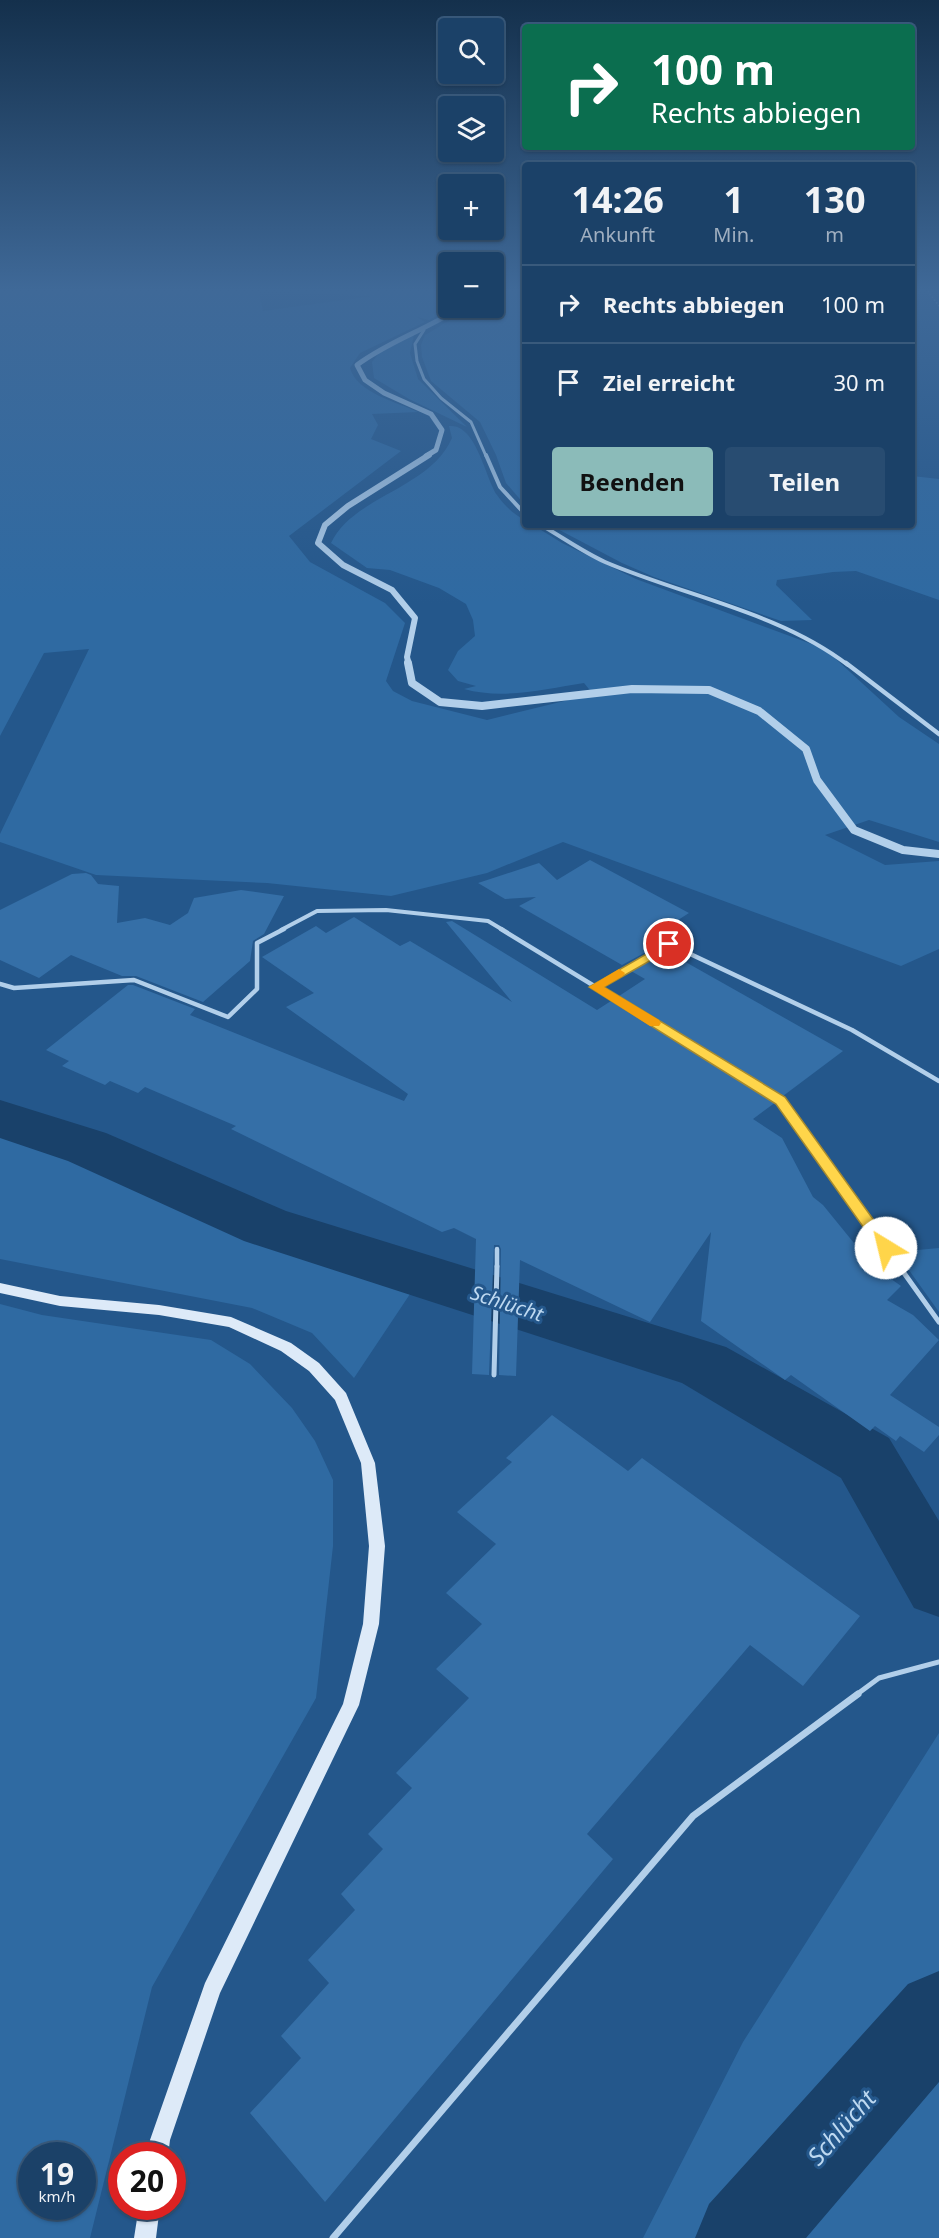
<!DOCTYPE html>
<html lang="de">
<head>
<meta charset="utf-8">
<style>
  body { margin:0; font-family:"Noto Sans",sans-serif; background:#284c71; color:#f1f3f6; height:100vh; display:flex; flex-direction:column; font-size:22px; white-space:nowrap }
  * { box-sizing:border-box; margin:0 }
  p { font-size:20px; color:#a0afc0 }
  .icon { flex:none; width:33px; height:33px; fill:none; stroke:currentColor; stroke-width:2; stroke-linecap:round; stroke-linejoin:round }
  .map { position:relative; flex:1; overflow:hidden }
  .drawer { position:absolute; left:522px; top:162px; width:393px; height:366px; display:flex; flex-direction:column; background:#1b4168; border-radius:6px; box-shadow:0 2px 4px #0004,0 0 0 2px #395a7c }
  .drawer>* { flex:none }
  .guide { position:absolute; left:522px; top:24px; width:393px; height:126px; border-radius:6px; box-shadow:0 2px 4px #0004,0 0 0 2px #395a7c; background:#0b6e4f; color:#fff; overflow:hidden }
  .fabs { position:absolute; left:438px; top:18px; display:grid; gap:12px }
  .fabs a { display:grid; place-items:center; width:66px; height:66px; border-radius:6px; background:#1b4168; box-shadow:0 2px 4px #0004,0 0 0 2px #395a7c; font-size:30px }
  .speed { position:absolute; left:18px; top:2142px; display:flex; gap:12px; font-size:30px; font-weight:700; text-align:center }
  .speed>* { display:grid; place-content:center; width:78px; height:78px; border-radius:50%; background:#1b4168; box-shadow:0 2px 4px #0004,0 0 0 2px #395a7c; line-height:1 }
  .speed small { font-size:15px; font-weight:400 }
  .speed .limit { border:9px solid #d22; background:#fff; color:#111 }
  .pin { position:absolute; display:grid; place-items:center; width:51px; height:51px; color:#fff; margin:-26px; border:3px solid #fff; border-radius:50%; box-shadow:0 2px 6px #0007 }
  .me { position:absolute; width:66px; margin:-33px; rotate:324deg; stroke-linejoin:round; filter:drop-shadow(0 0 4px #0008) }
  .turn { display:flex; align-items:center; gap:21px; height:126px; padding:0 30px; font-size:27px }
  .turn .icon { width:78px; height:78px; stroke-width:2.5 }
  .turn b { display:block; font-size:42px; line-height:51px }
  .eta { display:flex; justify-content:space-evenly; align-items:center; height:102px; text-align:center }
  .eta b { font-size:36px; font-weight:700; line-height:42px }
  .button { display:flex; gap:12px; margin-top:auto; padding:12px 30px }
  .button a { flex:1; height:69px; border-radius:6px; background:#8bbbb9; color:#111; font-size:24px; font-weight:700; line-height:69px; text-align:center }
  .button a+a { background:#284c71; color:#f1f3f6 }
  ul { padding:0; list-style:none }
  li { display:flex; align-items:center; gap:18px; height:78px; padding:0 30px; border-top:2px solid #395a7c }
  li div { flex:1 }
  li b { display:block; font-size:22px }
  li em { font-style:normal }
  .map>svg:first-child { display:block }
</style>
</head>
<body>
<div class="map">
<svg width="939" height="2238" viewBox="0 0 939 2238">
  <rect width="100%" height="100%" fill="#24578b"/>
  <path fill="#2f6aa2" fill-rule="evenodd" d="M0 291H242L259 292 263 311 373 296 269 291H448L450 309 429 320 417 317 425 322 360 353 350 368C357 393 397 402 418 412L372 414 378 425 371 439 401 451 289 536 310 562 385 603 405 623 386 681 393 691 412 701 487 720 593 694 584 683C546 689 503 700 464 689L476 686 458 681 448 670 458 651 475 636 473 620 466 604 439 588 390 570 367 568 331 543C353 496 430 489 452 438L449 426C476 423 485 477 497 495 505 506 513 514 525 520V525H533L562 543 636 579 825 649 899 717 939 744V842L869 820 825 835 885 865 939 861V949L901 966 563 842 487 873 391 896 267 883 96 875 0 842V834L89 649 44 653 0 736Z
    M494 291H525V505L506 483 496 455 480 422 431 381 422 357 421 345 425 335 432 331 469 308H494Z
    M414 335 410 353 418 379 467 427 409 399 374 378 372 362 380 352Z
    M912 476 939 479V600L856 571 833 572 777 580 776 585 812 620 781 621 654 577 622 563 550 525H912Z
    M0 1103 135 1152 422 1276 354 1378 312 1333 252 1308 0 1259Z
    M939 1248V1312L896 1252Z
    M0 1304 42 1315 211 1340 250 1364 292 1408 315 1441 333 1480V1546L316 1698 152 1987 90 2238H0ZM32 2156H82V2206H32Z
    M939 1733V2238H643L743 2042Z"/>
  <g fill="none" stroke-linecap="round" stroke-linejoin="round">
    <path fill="#19416a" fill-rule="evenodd" d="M0 1100 106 1133 286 1211 726 1347 889 1438 939 1521V1617L914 1608 841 1478 682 1383 244 1241 68 1161 0 1138Z
      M939 1971V2082L806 2238H695L709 2204 908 1984Z"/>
  </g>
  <path fill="#356fa7" d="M590 860 689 913 647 940 657 946 622 965 519 906 536 897 505 899 478 883 539 863 557 880Z
    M86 873 91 875 98 884 119 886 117 923 145 918 170 925 188 913 194 898 241 890 284 896 264 934 253 941 250 961 203 1002 136 976H122L71 955 39 978 0 960V910L72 874Z
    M354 917 400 946 410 941 512 1002 446 922 452 921 597 1010 611 1001 776 1102 753 1119 782 1138 813 1197 823 1205 858 1248 856 1254 901 1286 887 1300 913 1315 939 1340 890 1395 939 1427V1435L924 1452 900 1436 896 1441 875 1426 870 1431 791 1375 785 1380 701 1321 711 1232 650 1322 520 1260 516 1376 499 1375 501 1249 499 1245H494L489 1375 472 1374 476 1239 454 1228 442 1232 231 1129 236 1126 145 1087 138 1093 110 1081 105 1085 62 1066 69 1061 46 1050 128 985H133L195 1009 190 1015 404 1101 408 1094 286 1007 314 993 262 957 316 926 326 933Z
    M666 951 843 1051 783 1096 619 996 645 979 631 971Z
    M552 1415 628 1471 642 1458 860 1616 803 1686 750 1645 587 1834 613 1859 325 2202 250 2113 301 2058 281 2036 329 1983 308 1960 355 1910 341 1894 383 1849 368 1834 412 1788 396 1773 469 1698 436 1669 482 1624 446 1593 496 1544 457 1512 512 1462 506 1458Z"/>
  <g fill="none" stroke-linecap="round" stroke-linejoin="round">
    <path stroke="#b2cfea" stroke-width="1.5" stroke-dasharray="1.5 2" stroke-linecap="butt" d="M928 291 939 306"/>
    <path stroke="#b2cfea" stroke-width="4" d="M281 930 317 911 386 910 488 921 503 930"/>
    <path stroke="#b2cfea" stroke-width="4.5" d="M501 929 781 1100 900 1267
      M0 984 14 988 134 980 228 1017 257 989V943L284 929
      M595 986 669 944 852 1030 939 1081
      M497 1267V1249"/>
    <path stroke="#b2cfea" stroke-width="5" d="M899 1266 939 1322
      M494 1375 497 1266
      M856 1695 879 1678 939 1662"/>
    <path stroke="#b2cfea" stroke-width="7" d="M333 2238 693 1816 858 1694"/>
    <path stroke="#b2cfea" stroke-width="3" d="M424 330 415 344 417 361 424 379 441 398 471 422 486 456"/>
    <path stroke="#b2cfea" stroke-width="4" d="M486 455 500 487 525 514
      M541 525C562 537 583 552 605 562 684 596 779 612 848 665"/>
    <path stroke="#b2cfea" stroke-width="4.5" d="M846 663 939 734"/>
    <path stroke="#b2cfea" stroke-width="5" d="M426 456 436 450 442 430 431 414 384 393 365 380 357 365C389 341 426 330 459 308"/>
    <path stroke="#b2cfea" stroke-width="6" d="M409 665 407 657 415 618 392 590 343 565 318 543 325 525 348 506 429 455"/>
    <path stroke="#b2cfea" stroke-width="8" d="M408 663 412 683 440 702 482 706 632 689 709 690 759 711 806 749 817 780 854 830 903 850 939 854"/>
    <path fill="#ddeaf8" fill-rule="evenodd" d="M0 1283 60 1296 159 1305 231 1317 291 1343 319 1363 346 1393 375 1463 385 1546 379 1624 359 1705 220 1993 170 2140 168 2156H148L150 2140 205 1983 343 1704 363 1624 369 1546 361 1463 335 1400 309 1371 281 1351 229 1327 159 1315 60 1306 0 1293Z
      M139 2206H160L156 2238H134Z"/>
  </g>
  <linearGradient id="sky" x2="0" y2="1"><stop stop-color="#14304c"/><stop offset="0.48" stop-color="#3f6998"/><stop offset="1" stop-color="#3f6998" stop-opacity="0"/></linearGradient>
  <rect width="939" height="604" fill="url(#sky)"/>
  <path fill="#ffd54a" stroke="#a68a30" stroke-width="1.5" d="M669 941 675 944 674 947 604 987 785 1097 891 1244 894 1248 891 1252H881L776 1104 589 987Z"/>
  <path fill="#f59e0b" d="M619 969 625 973 623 976 604 987 659 1020 661 1023 659 1026H650L589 987Z"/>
  <g text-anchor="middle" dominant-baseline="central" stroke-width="6" stroke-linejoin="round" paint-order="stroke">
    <g font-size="20" font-style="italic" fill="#bed9f1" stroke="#24578b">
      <text transform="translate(507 1303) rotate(18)">Schlücht</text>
    </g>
    <g font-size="24" font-style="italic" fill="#bed9f1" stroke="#24578b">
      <text transform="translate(841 2127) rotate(-49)">Schlücht</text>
    </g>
  </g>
</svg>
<div class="fabs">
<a><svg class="icon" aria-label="search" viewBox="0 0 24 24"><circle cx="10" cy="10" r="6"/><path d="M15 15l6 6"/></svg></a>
<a><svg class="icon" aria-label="layers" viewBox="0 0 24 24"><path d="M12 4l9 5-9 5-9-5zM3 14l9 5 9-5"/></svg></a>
<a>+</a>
<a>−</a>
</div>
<div class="speed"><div>19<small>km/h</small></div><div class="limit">20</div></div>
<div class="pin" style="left:669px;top:944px;background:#d93025"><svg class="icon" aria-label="arrive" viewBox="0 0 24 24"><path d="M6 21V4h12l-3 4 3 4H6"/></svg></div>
<svg class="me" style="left:886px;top:1248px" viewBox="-20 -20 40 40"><circle r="19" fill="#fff"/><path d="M0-13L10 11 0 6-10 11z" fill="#ffd54a"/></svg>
<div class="guide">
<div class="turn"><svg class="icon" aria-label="right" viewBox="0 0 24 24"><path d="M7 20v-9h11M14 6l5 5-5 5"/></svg><div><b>100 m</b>Rechts abbiegen</div></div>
</div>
<section class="drawer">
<div class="eta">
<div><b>14:26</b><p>Ankunft</p></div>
<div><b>1</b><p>Min.</p></div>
<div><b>130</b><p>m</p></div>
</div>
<ul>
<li><svg class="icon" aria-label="right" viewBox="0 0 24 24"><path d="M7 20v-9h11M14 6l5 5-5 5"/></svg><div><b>Rechts abbiegen</b></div><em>100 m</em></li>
<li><svg class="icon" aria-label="arrive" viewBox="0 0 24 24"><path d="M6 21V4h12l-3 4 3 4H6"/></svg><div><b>Ziel erreicht</b></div><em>30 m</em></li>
</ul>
<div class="button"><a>Beenden</a><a>Teilen</a></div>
</section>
</div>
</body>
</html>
